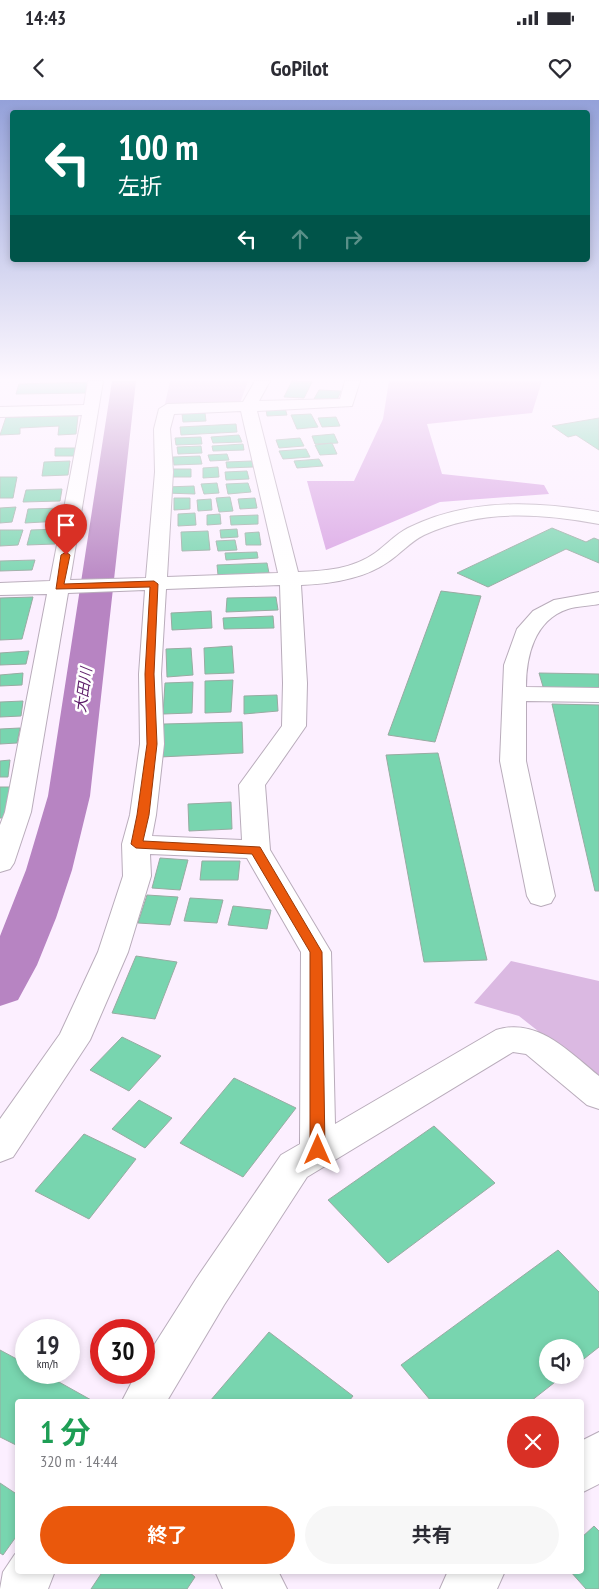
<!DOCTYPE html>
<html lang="ja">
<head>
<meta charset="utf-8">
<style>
  body { margin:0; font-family:"PT Sans Narrow","Noto Sans JP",sans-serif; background:#f7f7f7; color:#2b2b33; height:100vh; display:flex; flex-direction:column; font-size:19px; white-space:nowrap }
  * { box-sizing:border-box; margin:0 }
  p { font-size:16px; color:#7c7c81 }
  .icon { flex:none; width:28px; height:28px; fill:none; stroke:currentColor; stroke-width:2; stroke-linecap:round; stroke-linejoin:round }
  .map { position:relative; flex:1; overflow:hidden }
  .side { position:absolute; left:15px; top:1299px; width:569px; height:175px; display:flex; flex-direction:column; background:#fff; border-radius:5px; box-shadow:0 2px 8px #0003 }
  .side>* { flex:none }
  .guide { position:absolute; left:10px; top:10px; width:580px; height:152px; border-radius:5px; box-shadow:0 2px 8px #0003; background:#00695c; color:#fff; overflow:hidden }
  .controls { position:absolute; left:539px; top:1239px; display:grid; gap:10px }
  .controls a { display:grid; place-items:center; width:45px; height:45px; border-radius:50%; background:#fff; box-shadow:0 2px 8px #0003; font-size:25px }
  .speed { position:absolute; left:15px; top:1219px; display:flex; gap:10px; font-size:25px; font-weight:700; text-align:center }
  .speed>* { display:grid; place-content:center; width:65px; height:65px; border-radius:50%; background:#fff; box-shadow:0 2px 8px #0003; line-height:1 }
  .speed small { font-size:12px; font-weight:400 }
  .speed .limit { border:8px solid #d22; background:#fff; color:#111 }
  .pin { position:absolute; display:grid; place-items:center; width:42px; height:42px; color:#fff; margin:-51px -21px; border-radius:50% 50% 50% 0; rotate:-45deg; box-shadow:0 0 5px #0007 }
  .pin .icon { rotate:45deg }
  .me { position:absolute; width:55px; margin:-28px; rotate:0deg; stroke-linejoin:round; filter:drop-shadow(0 0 4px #0008) }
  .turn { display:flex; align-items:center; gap:18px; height:105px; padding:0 25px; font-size:22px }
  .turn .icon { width:65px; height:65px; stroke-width:2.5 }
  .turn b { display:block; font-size:35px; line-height:42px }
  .lanes { display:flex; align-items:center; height:48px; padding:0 25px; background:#0003; justify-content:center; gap:25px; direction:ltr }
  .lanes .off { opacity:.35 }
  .round { display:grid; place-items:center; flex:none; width:52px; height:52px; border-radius:26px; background:#f7f7f7 }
  .headline { display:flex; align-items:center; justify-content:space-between; height:85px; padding:0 25px }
  h1 { font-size:30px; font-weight:700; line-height:38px; color:#1e9e55 }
  .action { display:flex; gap:10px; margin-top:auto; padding:10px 25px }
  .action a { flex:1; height:58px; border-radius:30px; background:#ea580c; color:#fff; font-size:20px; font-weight:700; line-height:58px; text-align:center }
  .action a+a { background:#f7f7f7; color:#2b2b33 }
  .status { display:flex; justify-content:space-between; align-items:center; height:35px; padding:0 25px; background:#fff; direction:ltr }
  .status svg { height:14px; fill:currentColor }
  header { display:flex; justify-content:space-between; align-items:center; height:65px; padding:0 25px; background:#fff; font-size:22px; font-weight:700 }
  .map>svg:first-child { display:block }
</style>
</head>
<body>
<div class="status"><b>14:43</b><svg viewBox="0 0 49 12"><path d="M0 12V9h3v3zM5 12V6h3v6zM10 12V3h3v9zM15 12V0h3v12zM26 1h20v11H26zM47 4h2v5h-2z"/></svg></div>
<header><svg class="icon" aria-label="back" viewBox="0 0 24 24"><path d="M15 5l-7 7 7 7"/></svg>GoPilot<svg class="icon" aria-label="heart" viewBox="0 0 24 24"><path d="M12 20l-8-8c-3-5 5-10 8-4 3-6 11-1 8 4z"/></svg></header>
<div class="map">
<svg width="599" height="1489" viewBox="0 0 599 1489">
  <rect width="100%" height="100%" fill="#fcefff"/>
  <path fill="#dbb9e2" d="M170 281H248L240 303 165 304Z
    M511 861 599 881V979L519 916 474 903Z"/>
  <path fill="#d9a4e4" d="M389 281H542L532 313 427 324 442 374 544 385 549 394 440 402 326 450 307 381H354L383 319Z"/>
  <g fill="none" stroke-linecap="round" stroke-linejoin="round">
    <path fill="#b784c2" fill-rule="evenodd" d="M112 281H136L90 696 72 770 56 818 37 865 18 900 0 906V836L26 770 48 696Z"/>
  </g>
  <path fill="#78d5af" stroke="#98aba2" d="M292 281 312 282 304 298 284 297Z
    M90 282 88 293 16 294 19 284Z
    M319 290 341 291 337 300 314 299Z
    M285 308 287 315 267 316 266 309Z
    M205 313 206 321 183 322 182 314Z
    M311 314 318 327 297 329 291 315Z
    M78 316 76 334 58 335 59 326 20 328V334L0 335 6 317Z
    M336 317 340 326 322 327 318 318Z
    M599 318V350L576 335 568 337 552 326Z
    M236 324 237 332 181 335 180 327Z
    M334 334 338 343 315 344 312 336Z
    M239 335 242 342 213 343 211 337Z
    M201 337 202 344 176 345 175 338Z
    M300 338 304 346 279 348 276 340Z
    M332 343 337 354 320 355 315 345Z
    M243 344 244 350 213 351 212 346Z
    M201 346 202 353 178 354 177 347Z
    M55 348H76L74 356H55Z
    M306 349 310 357 283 359 279 351Z
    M227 354 229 360 210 361 208 355Z
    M200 356 202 364 174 365 173 357Z
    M319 359 323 366 297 368 294 361Z
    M70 361 68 375 42 376 44 362Z
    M252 361 253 367 227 368 226 362Z
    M218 367 219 377 203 378V368Z
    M173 369H191V377H173Z
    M247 371 249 379 226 380 225 372Z
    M0 377H17L13 398H0Z
    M217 383 219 393 204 394 201 384Z
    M248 383 251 392 228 394 226 384Z
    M194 386 195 394 166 393V387Z
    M62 389 60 401 23 402 26 390Z
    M230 397 233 411 219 412 216 398Z
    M174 398H190V409L174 410Z
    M255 398 257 408 240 409 238 399Z
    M211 399 212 410 198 411 197 400Z
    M16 407 12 422 0 423V408Z
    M63 408 61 421 25 423 28 409Z
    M195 413 196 425 178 426V414Z
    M220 414 221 424 207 425V415Z
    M258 415V424L231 425 230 416Z
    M552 428 586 442 594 438 599 440V463L566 449 488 487 457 473Z
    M58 429 55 444 27 445 31 430Z
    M237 429 238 437 221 438 220 430Z
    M0 430H23L18 445 0 446Z
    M208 431 210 450 182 451 181 432Z
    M259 432 261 445H246L245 433Z
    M235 440 237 450 218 451 216 441Z
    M257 452 258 458 226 460 225 453Z
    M35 460 32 470 0 471V461Z
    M267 463 269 473 218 475 217 465Z
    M441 491 481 496 435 642 388 635Z
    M33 497 22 539 0 540V498Z
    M276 497 278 510 226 512 227 498Z
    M211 511 212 528 172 530 171 513Z
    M273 516 274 528 224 529 223 518Z
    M232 546 234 573 205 574 204 548Z
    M191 548 193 575 167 577 166 549Z
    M29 551 26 564 0 565V553Z
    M23 573 22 585 0 586V575Z
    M539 573 599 574V590H544Z
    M233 580 231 612 205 613V581Z
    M193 582 192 613 163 614 165 583Z
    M277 595 278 611 244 614V596Z
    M23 601 21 616 0 617V602Z
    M552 604 599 605V791H595Z
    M242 622 243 653 160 657 164 624Z
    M20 628 17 643 0 644V629Z
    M438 653 487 860 424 862 386 655Z
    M10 660 8 677H0V661Z
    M0 687H13L5 718H0Z
    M231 702 232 729 189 731 188 704Z
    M160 758 188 760 180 790 152 788Z
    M202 761H240L238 780H200Z
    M147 795 178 797 170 825 138 823Z
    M190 798 223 800 217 823 184 821Z
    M233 806 271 810 267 829 228 825Z
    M136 856 177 862 155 919 112 913Z
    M122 937 161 956 129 991 90 970Z
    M234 978 296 1008 243 1077 180 1043Z
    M139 1000 172 1018 145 1048 112 1029Z
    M434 1026 495 1083 388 1163 328 1100Z
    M84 1034 136 1059 89 1119 35 1091Z
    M558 1150 599 1192V1247L575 1266V1248H548V1275H564L531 1301H431L401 1265Z
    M269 1232 353 1296 349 1301H210Z
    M0 1250 26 1264V1272H41L93 1301H18V1346L0 1337Z
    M0 1383 18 1395V1434L3 1455 0 1453Z
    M594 1426 599 1431V1489H586L570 1471H581V1438Z
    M103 1471H188L195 1477 187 1489H91Z"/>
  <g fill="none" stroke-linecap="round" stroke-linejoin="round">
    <g stroke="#b9acbb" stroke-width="2">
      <path id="minor" d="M88 281H103L70 480 146 478 155 372 154 329 159 309 167 304 243 302 255 281H270L259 301 340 299 345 281H360L352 306 257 311 298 472C325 471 353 469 375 453 386 445 396 434 408 428 468 398 536 401 599 412V424C540 413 480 409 424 435 410 442 400 454 388 462 364 479 329 484 301 485L307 583 306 626 265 685 270 750 331 852 335 1024 496 930C538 917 569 952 599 976V1009L587 1005 526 954 513 952 307 1077 224 1205 167 1301H122L137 1272H144V1261L196 1179 281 1055 300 1044 301 852 247 758 150 754 151 776 128 852 90 940 13 1057 0 1062V1019L60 934 98 852 123 776 122 744 130 715 140 644 139 574 145 490 68 493 31 712 14 763 10 769 0 772V725L5 712 47 494 0 495V483L50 481 82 315 0 317V307L84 305ZM241 311 278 473 167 477 173 372 170 329 174 314ZM280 485 283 583 282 626 239 685 242 740 152 736 156 715 164 644 161 574 166 489Z
        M599 492V504C589 506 577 506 568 509 534 520 526 557 526 587L599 588V602L526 601V661L555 796 551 803 541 806 531 803 527 796 500 661 504 565 517 529 533 511 554 500Z
        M599 1332V1384L581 1393V1341Z
        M15 1454H18V1471H55L48 1489H0L3 1472Z
        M215 1471H278L287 1489H223Z
        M448 1471H505L497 1489H440Z"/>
    </g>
    <use href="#minor" fill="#fff" fill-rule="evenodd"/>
  </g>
  <linearGradient id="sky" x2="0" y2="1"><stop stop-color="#94a1d9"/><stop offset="0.57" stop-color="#fef8ff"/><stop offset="1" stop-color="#fef8ff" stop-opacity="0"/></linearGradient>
  <rect width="599" height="490" fill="url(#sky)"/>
  <path fill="#ea580c" stroke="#983908" d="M66 452 70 455 64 484 154 481 158 484 154 574 157 644 149 715 143 741 260 747 322 852 325 1050 323 1054 318 1056 312 1054 310 1050V852L252 754 136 748 131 744 137 715 147 644 145 574 150 487 56 489 61 455Z"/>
  <g text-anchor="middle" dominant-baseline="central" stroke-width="5" stroke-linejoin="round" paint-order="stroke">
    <g font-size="15" font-style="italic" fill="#5e1f6a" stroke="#fff">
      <text transform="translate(83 590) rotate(-82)">大田川</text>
    </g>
  </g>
</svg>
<div class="controls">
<a><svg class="icon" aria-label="sound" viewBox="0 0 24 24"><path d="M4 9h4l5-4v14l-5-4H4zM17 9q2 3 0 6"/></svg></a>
</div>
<div class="speed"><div>19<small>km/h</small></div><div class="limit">30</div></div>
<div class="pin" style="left:66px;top:455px;background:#d93025"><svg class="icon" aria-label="arrive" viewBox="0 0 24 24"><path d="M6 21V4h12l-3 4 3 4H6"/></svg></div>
<svg class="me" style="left:318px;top:1050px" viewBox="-20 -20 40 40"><path d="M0-17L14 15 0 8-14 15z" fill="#ea580c" stroke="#fff" stroke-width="4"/></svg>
<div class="guide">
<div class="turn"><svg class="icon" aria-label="left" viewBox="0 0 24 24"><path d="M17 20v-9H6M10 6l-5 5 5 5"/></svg><div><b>100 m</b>左折</div></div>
<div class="lanes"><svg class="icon" aria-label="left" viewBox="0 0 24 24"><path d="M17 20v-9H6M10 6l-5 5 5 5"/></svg><svg class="icon off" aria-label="ahead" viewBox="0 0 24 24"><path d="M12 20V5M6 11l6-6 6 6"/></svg><svg class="icon off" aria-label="right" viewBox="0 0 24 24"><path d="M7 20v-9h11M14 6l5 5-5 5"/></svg></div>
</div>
<section class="side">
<div class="headline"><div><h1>1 分</h1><p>320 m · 14:44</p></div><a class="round" style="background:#d93025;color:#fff"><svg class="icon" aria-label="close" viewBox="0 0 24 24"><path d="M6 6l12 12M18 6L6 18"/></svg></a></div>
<div class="action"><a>終了</a><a>共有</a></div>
</section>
</div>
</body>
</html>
